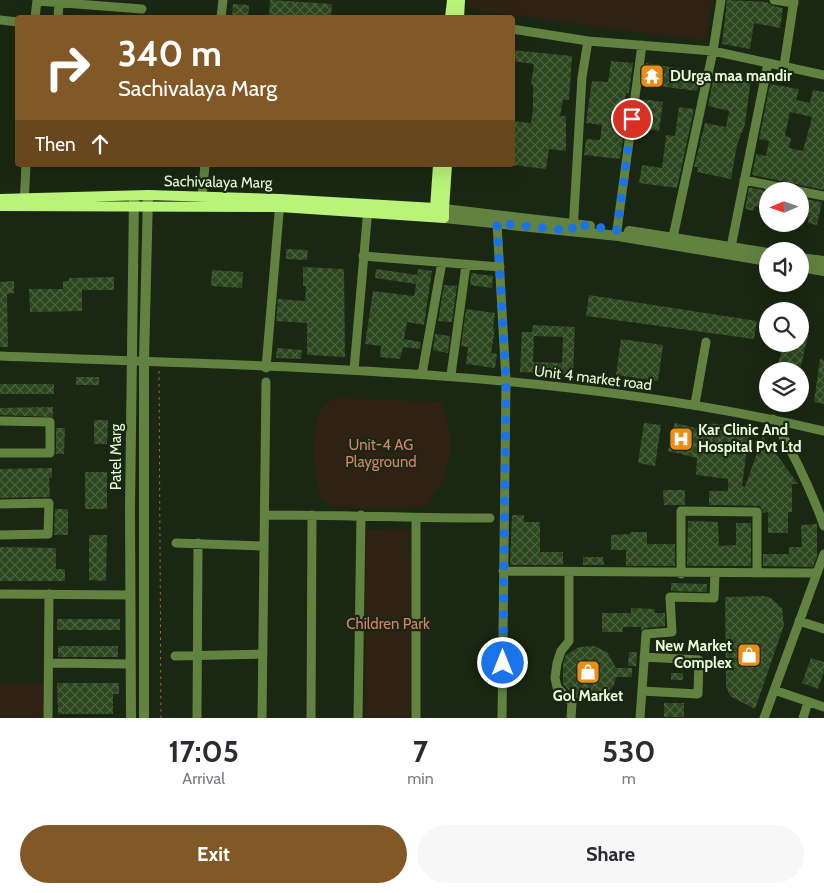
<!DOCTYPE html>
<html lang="en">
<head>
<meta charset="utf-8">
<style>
  body { margin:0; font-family:Cabin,sans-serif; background:#f7f7f7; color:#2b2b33; height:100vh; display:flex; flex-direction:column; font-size:19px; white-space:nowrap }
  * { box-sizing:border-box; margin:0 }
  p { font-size:16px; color:#7c7c81 }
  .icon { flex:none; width:28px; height:28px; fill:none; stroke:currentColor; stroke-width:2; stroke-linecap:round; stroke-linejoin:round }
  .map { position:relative; height:718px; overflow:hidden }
  .sheet { display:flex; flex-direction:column; background:#fff; flex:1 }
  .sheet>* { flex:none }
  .banner { position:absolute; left:15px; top:15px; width:500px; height:152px; border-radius:5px; box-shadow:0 5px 20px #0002; background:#825826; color:#fff; overflow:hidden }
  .needle { width:32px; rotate:268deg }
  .fabs { position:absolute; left:759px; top:182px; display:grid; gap:10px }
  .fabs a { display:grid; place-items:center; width:50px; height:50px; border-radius:50%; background:#fff; box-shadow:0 5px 20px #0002; font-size:25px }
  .pin { position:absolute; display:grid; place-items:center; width:42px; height:42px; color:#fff; margin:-21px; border:2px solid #fff; border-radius:50%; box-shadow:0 1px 5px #0007 }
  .me { position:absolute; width:55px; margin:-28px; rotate:0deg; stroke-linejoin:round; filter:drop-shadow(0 0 4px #0008) }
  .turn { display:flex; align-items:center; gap:18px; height:105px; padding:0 20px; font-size:22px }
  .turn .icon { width:65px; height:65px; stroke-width:2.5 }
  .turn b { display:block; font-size:35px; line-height:42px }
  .then { display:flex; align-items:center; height:48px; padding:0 20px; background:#0003; gap:10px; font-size:19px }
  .eta { display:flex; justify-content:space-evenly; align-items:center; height:85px; text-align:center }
  .eta b { font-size:30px; font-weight:700; line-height:35px }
  .cta { display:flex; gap:10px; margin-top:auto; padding:10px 20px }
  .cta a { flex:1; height:58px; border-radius:30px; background:#825826; color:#fff; font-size:20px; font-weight:700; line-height:58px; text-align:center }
  .cta a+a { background:#f7f7f7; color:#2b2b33 }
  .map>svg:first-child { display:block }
</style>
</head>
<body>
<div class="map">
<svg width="824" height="718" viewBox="0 0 824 718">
  <defs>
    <pattern id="building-cross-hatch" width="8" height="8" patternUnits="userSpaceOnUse" patternTransform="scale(1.25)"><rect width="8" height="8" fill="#2c461f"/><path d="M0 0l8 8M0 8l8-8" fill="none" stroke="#4b623f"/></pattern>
  </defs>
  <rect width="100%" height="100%" fill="#1a2712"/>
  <path fill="#302115" d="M468 0H712L706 41 468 9Z
    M338 398 441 402C452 425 453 456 443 480 438 489 430 497 426 507 408 507 339 512 327 503 312 492 311 427 320 411 324 403 331 401 338 398Z
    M409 529 410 718H366V530Z
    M0 683H44L43 718H0Z"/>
  <path fill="url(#building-cross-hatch)" fill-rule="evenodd" d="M270 0 332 4 331 18H269Z
    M727 0 767 2 773 6 783 8 780 28 754 23 750 49 722 44Z
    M233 4 249 5 248 18 232 16Z
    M512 50 572 56 569 100H563L560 116H566V151L549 149 546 169 512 165V121L531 123 533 109V85L531 84 534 64 512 61Z
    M611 61 633 63 629 93H626L625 102 622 127 625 128 620 159 584 155 586 139 600 140 602 125 586 123 592 81 608 82Z
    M646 63 699 72 697 91 643 84Z
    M714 74 730 78 731 74 751 79 745 124 737 145 731 179 697 172 698 167H694L705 123 726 127 729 111 708 106Z
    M770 84 799 89 796 100 810 103 813 90 824 92V190L752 175 756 154 766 156 769 141 759 139ZM790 112 812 117 803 151 789 148 791 138 785 136Z
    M642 99 663 102 659 131 637 128Z
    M679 107 694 109 677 188 639 183 642 165 662 168 666 135 675 136Z
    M749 187 768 191V208L755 206 754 211 745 209Z
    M800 198 822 202 817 225 808 223 809 217 800 215Z
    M286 249 308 250 307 260 286 259Z
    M303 267 344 269 345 357 307 355V323L276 321 278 299 305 301 306 286H303Z
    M376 269 417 275 418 269 432 271 424 325 407 322 404 339 421 342 420 349 403 347 400 359 380 357 381 346 365 344 373 291 414 296 416 284 375 278Z
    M212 270 243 272 242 288 211 286Z
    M471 273 493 276 492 288 470 285Z
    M114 277V290H82V311L30 312 29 289H63V281H69V278Z
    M14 281V293L7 294 8 347H0V282Z
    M444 285 457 286 452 322 438 321Z
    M589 295 757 321 754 339 586 316Z
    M466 309 495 313 493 328 495 329 491 353 497 354 495 368 466 364 468 347 461 346Z
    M533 325 575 327 573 374 520 372 522 332H532ZM534 336 563 337 562 363 533 362Z
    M435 334 450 336 448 353 433 350Z
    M800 334 808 336 800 370 778 365 783 344H800Z
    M621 339 663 345 658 381 616 375Z
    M277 348 302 350 301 359 276 358Z
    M820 359 824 360V404L814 402Z
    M76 377H99V385H76Z
    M0 384H54V394H0Z
    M53 407V417L0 415V408Z
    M94 420H108L107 444H94Z
    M644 423 661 425 655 466 638 463Z
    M675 423 700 429 701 423 750 426 742 486 745 487 763 436 798 484H792V512H788V533H768V512L763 513 760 506 709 505V491H728V479L696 475 697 458 668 451Z
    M56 428H65L64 454H56Z
    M52 468V478H49L50 497 0 498V469Z
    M85 472H107V509H85Z
    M663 490H685V505H664Z
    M55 509H68V535H54Z
    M512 515H524V522H540V552H563V565H510Z
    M688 521 718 522 719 546 736 545V523H751V566H687Z
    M817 524V556L813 567 763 566V554H789V547H802L801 525Z
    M630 532H647V544H675V566H626V550H611V535L630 534Z
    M89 535H107L106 581 89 580Z
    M0 547 56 548V569H65V581H0Z
    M583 557H603L604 565H583Z
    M671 583 707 584V592L671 591Z
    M764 596 771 598 782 608 784 625 755 709 730 696 726 686 725 597Z
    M631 608 655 609V613H665V626L646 628 641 631V627H623V632H602V613H631Z
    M57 619H120V630H57Z
    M58 646H118V657H58Z
    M594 646 607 652 616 668H632V677H616L614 685 604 697 594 701 582 700 576 698 563 684V664L566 655 571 652 579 647Z
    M629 652H637L636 666H628Z
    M811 658 824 662V671L818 689 802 683Z
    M671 673H683V680H671Z
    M57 683H119V694H113V714H58Z
    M664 703H684V717H664Z"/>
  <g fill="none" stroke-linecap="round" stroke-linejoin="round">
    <path stroke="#b0693a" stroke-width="1" stroke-dasharray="2.5 4" stroke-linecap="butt" d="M159 371 161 718"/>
    <path stroke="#618241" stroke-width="9" d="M774 0 794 3
      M37 1 142 9
      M35 18 37 0
      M58 18 59 3
      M221 18 223 0
      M0 20 18 22
      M512 29 588 41 713 51 824 75
      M784 66 794 0
      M744 180 824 196
      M202 197 205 165
      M24 205 26 165
      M497 223 506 381 502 718
      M617 230 642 45
      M573 231 582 77 588 41
      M673 237 713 51 721 0
      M731 247 768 63
      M363 256 500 267
      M0 356C276 367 554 368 824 431
      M266 368 280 201
      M354 370 368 208
      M422 374 442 262
      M451 375 466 265
      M695 404 706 342
      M773 419C794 454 810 487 824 526
      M0 421 50 422V453H0
      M0 504 49 503 48 534 0 535
      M265 515C340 515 415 518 490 518
      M416 518V718
      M176 543 264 546
      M503 571 815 573
      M569 572V641L561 651 557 663 555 678 557 687 572 703 571 718
      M681 574V511L757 512V573
      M0 594 130 595
      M799 621 824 629
      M175 656 263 654
      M50 663 131 664
      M774 690 824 707
      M642 691 698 694 699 660 644 657
      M48 718 49 594
      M197 718 198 543
      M262 718 266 382
      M311 718 312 515
      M358 718 361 515
      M640 718 646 634 672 632 670 597 714 598 715 573
      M764 718 824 554
      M803 718 808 702"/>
    <path stroke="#618241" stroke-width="10" d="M444 209 590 226
      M444 218 618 236 768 261
      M629 231 768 253
      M800 258 824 261
      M800 267 824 271
      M131 718 130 509 134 196
      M144 718V361L148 195"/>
    <path stroke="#b9f479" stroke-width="10" d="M450 18 452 0
      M459 18 460 0
      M0 199 148 195 280 199 435 208 438 165
      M0 206 280 207 444 218V209L435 208V217
      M444 209 447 165"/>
  </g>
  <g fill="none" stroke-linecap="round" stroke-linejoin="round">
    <path stroke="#1a73e8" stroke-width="9" stroke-dasharray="0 16.2" d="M503 663 506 381 497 223 572 231 573 224 617 230 632 119"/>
  </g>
  <defs>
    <g id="temple-square" transform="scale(1.25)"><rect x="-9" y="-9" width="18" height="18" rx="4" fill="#ec8e16" stroke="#1a2712"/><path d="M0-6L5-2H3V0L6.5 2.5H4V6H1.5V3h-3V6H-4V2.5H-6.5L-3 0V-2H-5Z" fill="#fff"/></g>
    <g id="hospital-square" transform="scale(1.25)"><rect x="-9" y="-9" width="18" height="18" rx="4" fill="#ec8e16" stroke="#1a2712"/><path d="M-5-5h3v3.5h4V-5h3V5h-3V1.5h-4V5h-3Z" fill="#fff"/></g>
    <g id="shop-square" transform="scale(1.25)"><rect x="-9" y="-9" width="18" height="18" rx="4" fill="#ec8e16" stroke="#1a2712"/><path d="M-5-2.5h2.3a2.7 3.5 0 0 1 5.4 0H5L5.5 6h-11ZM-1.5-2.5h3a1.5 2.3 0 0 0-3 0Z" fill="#fff"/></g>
  </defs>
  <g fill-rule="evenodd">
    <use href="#temple-square" x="652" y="76"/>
    <use href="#hospital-square" x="681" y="439"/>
    <use href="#shop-square" x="749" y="655"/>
    <use href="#shop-square" x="588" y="672"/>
  </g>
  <g text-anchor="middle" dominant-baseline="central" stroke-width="4.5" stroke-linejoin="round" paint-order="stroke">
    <g font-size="15" font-weight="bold" fill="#e9fcda" stroke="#1a2712" text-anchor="start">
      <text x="670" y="76">DUrga maa mandir</text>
      <text x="698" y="430">Kar Clinic And<tspan x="698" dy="17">Hospital Pvt Ltd</tspan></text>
      <text x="732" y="646" text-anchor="end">New Market<tspan x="732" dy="17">Complex</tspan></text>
      <text x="588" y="696" text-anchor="middle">Gol Market</text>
    </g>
    <g font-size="15" fill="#e9fcda" stroke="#1a2712">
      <text transform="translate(218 182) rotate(1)">Sachivalaya Marg</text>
      <text transform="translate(593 378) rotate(7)">Unit 4 market road</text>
      <text transform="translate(116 457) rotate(-90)">Patel Marg</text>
    </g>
    <g font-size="15" fill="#d7826b" stroke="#1a2712">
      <text x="381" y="445">Unit-4 AG<tspan x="381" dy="17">Playground</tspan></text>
      <text x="388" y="624">Children Park</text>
    </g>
  </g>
</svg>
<div class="fabs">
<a><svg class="needle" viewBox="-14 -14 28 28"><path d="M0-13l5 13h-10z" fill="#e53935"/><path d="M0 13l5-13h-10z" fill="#7c7c81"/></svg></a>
<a><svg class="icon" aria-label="sound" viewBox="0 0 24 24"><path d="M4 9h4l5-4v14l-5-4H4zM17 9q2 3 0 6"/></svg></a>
<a><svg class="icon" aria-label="search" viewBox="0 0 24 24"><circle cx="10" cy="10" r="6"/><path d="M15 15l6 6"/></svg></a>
<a><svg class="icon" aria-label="layers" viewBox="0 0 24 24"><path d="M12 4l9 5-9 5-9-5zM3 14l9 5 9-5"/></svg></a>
</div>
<div class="pin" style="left:632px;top:119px;background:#d93025"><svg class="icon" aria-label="arrive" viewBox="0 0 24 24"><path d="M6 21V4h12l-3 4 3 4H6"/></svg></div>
<svg class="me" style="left:503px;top:663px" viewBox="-20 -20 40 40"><circle r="17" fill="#1a73e8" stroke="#fff" stroke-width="3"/><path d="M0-11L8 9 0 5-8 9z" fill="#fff"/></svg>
<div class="banner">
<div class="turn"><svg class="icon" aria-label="right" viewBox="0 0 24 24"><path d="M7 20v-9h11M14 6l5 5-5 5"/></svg><div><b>340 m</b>Sachivalaya Marg</div></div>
<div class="then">Then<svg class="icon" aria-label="ahead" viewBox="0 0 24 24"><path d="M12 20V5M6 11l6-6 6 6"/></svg></div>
</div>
</div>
<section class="sheet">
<div class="eta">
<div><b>17:05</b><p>Arrival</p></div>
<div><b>7</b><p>min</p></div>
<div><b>530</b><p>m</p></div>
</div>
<div class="cta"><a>Exit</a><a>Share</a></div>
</section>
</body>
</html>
